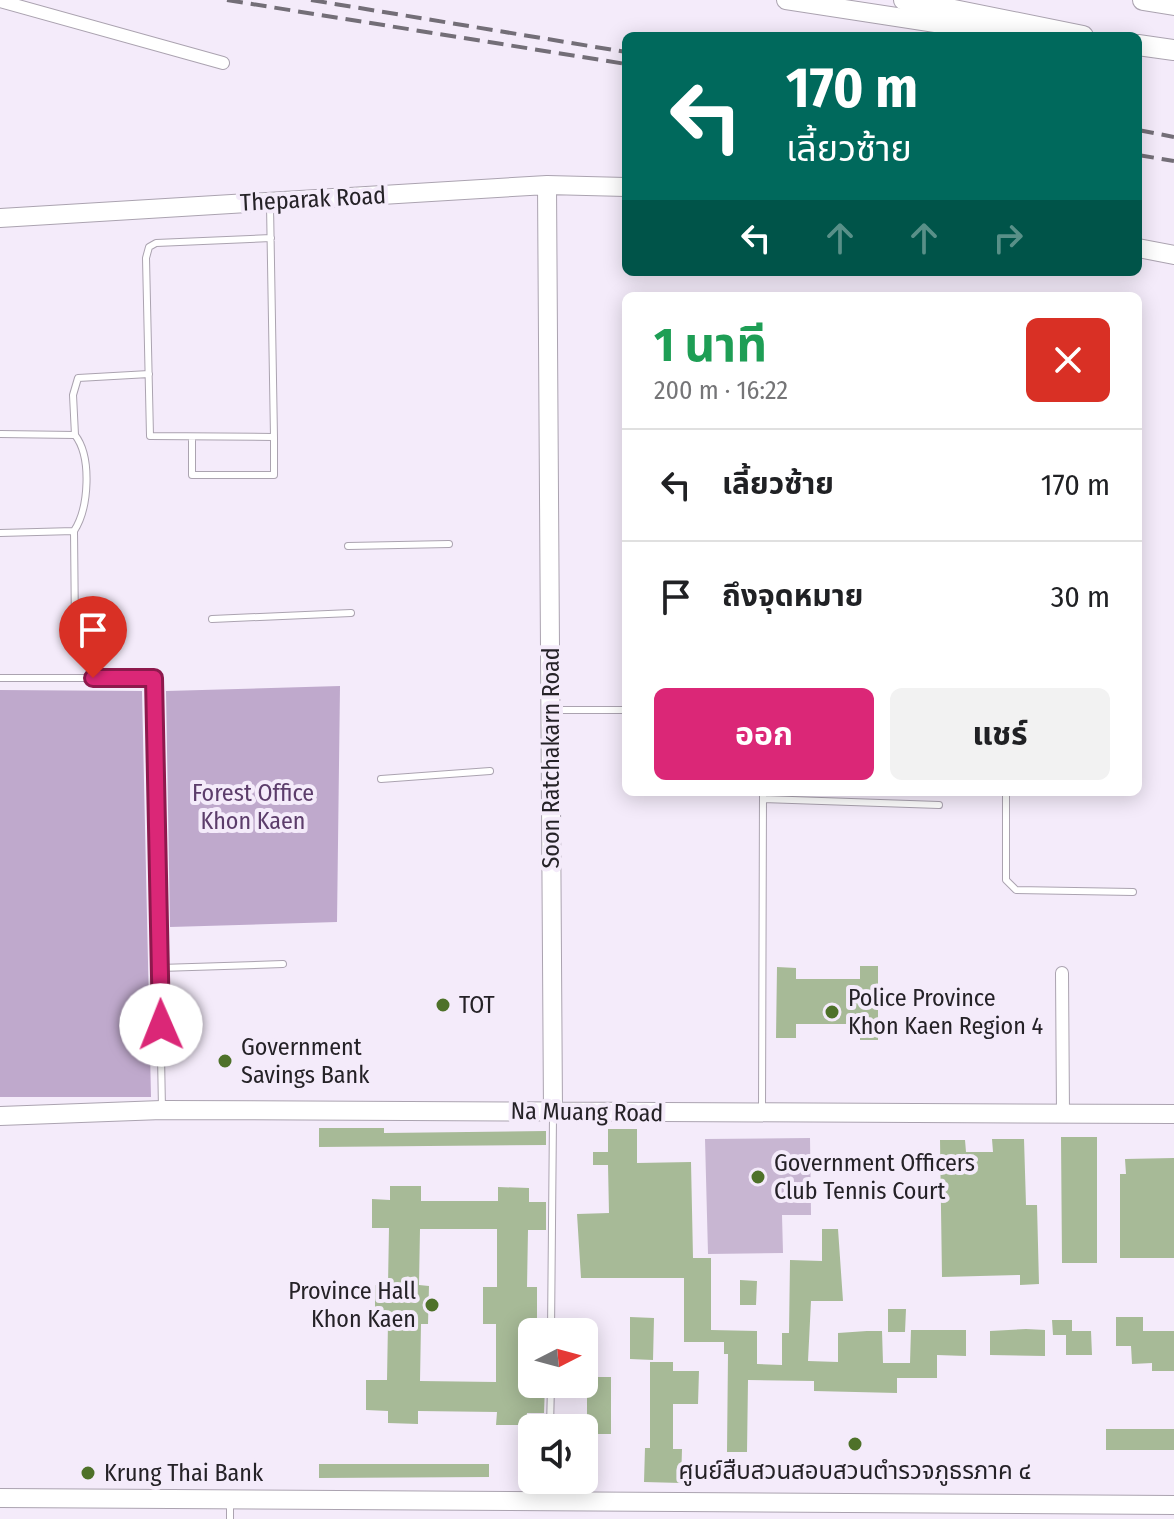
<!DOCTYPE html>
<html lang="th">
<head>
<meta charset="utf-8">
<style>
  body { margin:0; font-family:"Fira Sans Condensed","Noto Sans Thai",sans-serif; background:#f2f2f2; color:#202124; height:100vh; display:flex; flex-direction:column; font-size:30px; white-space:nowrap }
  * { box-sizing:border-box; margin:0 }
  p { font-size:26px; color:#757577 }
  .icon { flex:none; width:44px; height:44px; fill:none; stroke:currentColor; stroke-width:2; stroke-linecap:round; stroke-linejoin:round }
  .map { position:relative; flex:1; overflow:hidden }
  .drawer { position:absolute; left:622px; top:292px; width:520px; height:504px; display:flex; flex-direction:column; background:#fff; border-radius:12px; box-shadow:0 4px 20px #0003 }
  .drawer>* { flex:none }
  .guide { position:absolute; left:622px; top:32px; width:520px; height:244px; border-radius:12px; box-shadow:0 4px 20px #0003; background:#00695c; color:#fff; overflow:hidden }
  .needle { width:52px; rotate:84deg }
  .fabs { position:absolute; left:518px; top:1318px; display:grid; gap:16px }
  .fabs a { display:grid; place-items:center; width:80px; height:80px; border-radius:12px; background:#fff; box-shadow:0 4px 20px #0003; font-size:40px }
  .pin { position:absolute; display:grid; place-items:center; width:68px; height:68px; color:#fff; margin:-82px -34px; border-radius:50% 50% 50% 0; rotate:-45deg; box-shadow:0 0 8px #0007 }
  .pin .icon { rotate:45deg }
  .me { position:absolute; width:88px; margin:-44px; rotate:359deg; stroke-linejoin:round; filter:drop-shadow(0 0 6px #0008) }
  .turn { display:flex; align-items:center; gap:28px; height:168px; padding:0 32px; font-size:36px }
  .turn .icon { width:104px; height:104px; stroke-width:2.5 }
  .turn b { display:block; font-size:56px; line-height:68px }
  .lanes { display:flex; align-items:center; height:76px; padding:0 32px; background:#0003; justify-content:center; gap:40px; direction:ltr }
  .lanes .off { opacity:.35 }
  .round { display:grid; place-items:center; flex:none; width:84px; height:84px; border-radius:12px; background:#f2f2f2 }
  .summary { display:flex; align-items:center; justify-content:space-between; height:136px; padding:0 32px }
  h1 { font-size:48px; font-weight:700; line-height:60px; color:#1e9e55 }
  .button { display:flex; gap:16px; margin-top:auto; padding:16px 32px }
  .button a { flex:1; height:92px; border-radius:12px; background:#db2777; color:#fff; font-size:32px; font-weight:700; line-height:92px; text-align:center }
  .button a+a { background:#f2f2f2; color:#202124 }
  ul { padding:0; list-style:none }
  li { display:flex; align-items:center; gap:24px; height:112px; padding:0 32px; border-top:2px solid #e0e0e0 }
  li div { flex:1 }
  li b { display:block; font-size:30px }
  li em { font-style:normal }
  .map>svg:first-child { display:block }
</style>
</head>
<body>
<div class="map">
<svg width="1174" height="1519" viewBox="0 0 1174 1519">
  <rect width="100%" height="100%" fill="#f4ebfa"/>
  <path fill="#c8b6d2" d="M810 1138 811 1215H782L783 1253 708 1254 705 1139Z"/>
  <path fill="#bfa9cc" d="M340 686 337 922 170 927 166 691Z
    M0 690 142 691 151 1097H0Z"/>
  <path fill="#a7ba97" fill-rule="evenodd" d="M860 966H878V1040H860V1024H796V1038H776L777 967 796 968V979H860Z
    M319 1128H384V1133L546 1131V1145L319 1147Z
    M608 1129H637V1163L691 1162 693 1258H711V1330L757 1331V1364L782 1365V1333H789L790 1260 822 1261V1229H838L843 1301H811L808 1361 838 1362V1333L867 1331H882L883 1363H910L911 1330H966V1356L937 1355V1378H897V1393L814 1391V1381L748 1380 747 1452H727L728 1354H724V1342H684V1278H581L577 1214 609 1213 608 1165H593V1152H608Z
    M1061 1137H1097V1263H1062Z
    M992 1139H1024L1026 1205H1037L1039 1284 1020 1285V1275L942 1277 940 1140H965L966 1152H993Z
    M1174 1158V1258H1120V1174H1126L1125 1159Z
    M390 1186H421V1201H498V1187L529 1188V1202H546V1230H528L527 1287H537V1325H529L528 1385H545L544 1413H527L526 1425H496L497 1412 418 1411V1424L388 1423V1411L366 1410V1380H387L388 1322H375V1285H388L389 1228H372V1199L390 1200ZM420 1229H497V1287H483V1324H496V1382L420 1381 421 1324H428L429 1286 419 1285Z
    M740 1280 757 1281 756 1305H740Z
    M888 1309H906L905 1332H888Z
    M630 1317 654 1318 653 1360 630 1359Z
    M1116 1317H1143V1331H1174V1371H1152V1363L1132 1364 1131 1346H1116Z
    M1052 1320H1072V1331H1091L1092 1355H1066V1335H1053Z
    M1026 1329 1045 1330V1356L990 1355V1331Z
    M650 1362H673V1371H699L698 1404H673V1449H682L681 1483 644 1482 645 1448H650Z
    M587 1377H611V1434H587Z
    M1106 1429H1174V1450H1106Z
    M319 1464H489V1477L319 1478Z"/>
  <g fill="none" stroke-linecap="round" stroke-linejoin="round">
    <g stroke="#aba3b0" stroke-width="8">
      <path id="lane" d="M270 205 274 437 150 436 146 258 149 247 156 243 271 238
        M0 434 75 435C92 457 89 508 74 531L0 533
        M75 435 73 395 78 378 149 374
        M192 437V475H274V437
        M74 531 75 630
        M348 546 449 544
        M212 619 351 613
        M0 678H154L162 1109
        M554 710H626
        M381 779 490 771
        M1006 792V880L1016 890 1133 892
        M763 799 939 805
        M160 968 283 964
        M762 1110 763 792
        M551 1332 553 1116
        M550 1428 551 1384
        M549 1500 550 1480
        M230 1519V1502"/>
    </g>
    <g stroke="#aba3b0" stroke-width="14">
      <path id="street" d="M0 1 223 63
        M1062 973 1063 1113"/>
    </g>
    <g stroke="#aba3b0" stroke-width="20">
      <path id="secondary" d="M786 0 942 24 1014 30
        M547 185 553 1113
        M0 218 547 185 626 187
        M1138 248 1174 255
        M0 1116 162 1110 1174 1114
        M0 1498 1174 1505"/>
    </g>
    <g stroke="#aba3b0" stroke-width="22">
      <path id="primary" d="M904 0 1083 36
        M1143 0 1174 5
        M1138 45 1174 50"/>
    </g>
    <use href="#lane" stroke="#fff" stroke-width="6"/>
    <use href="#street" stroke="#fff" stroke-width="12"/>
    <use href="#secondary" stroke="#fff" stroke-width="18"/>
    <use href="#primary" stroke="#fff" stroke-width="20"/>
    <path stroke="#736e77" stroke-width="4" stroke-dasharray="16 8" stroke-linecap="butt" d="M227 0 626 64
      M311 0 626 52
      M1138 130 1174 137
      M1138 155 1174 161"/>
  </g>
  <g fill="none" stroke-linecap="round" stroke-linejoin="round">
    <g stroke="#8e194d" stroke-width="20">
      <path id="route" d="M93 678H154L161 1025"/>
    </g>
    <use href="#route" stroke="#db2777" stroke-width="14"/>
  </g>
  <g fill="#4e7129" stroke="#f4ebfa" stroke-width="3">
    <circle cx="443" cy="1005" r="8"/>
    <circle cx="832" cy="1012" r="8"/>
    <circle cx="225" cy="1061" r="8"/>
    <circle cx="758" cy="1177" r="8"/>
    <circle cx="432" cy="1305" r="8"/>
    <circle cx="855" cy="1444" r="8"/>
    <circle cx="88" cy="1473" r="8"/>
  </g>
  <g text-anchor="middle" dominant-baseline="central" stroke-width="8" stroke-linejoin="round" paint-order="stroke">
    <g font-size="24" fill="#252227" stroke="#f4ebfa">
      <text transform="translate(313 199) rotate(-3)">Theparak Road</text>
      <text transform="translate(551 758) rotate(-90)">Soon Ratchakarn Road</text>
      <text transform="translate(587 1112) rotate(1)">Na Muang Road</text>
    </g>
    <g font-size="24" fill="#5c3d6b" stroke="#f4ebfa">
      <text x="253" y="793">Forest Office<tspan x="253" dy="28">Khon Kaen</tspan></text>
    </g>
    <g font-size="24" fill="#252227" stroke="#f4ebfa" text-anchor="start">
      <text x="848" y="998">Police Province<tspan x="848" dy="28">Khon Kaen Region 4</tspan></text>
      <text x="459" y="1005">TOT</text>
      <text x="241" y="1047">Government<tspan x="241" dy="28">Savings Bank</tspan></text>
      <text x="774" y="1163">Government Officers<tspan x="774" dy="28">Club Tennis Court</tspan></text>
      <text x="416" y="1291" text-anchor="end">Province Hall<tspan x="416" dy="28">Khon Kaen</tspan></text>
      <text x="855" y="1471" text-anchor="middle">ศูนย์สืบสวนสอบสวนตำรวจภูธรภาค ๔</text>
      <text x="104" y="1473">Krung Thai Bank</text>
    </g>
  </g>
</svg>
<div class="fabs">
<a><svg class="needle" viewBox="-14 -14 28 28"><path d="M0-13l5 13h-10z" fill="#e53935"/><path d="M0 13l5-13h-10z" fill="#757577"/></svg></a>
<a><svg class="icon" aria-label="sound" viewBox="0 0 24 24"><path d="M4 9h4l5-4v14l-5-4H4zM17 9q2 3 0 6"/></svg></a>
</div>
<div class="pin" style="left:93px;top:678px;background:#d93025"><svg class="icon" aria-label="arrive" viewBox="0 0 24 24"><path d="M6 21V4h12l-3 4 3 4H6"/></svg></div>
<svg class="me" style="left:161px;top:1025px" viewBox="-20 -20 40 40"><circle r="19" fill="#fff"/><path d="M0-13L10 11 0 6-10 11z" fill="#db2777"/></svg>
<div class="guide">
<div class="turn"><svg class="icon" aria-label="left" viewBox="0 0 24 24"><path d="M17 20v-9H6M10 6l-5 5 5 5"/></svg><div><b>170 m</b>เลี้ยวซ้าย</div></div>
<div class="lanes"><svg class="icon" aria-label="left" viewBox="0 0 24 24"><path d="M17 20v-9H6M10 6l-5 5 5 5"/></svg><svg class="icon off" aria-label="ahead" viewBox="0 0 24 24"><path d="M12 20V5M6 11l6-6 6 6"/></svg><svg class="icon off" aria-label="ahead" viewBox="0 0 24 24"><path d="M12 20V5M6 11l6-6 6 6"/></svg><svg class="icon off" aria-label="right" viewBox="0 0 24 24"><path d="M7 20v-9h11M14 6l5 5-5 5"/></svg></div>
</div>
<section class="drawer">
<div class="summary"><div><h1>1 นาที</h1><p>200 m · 16:22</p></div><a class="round" style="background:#d93025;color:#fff"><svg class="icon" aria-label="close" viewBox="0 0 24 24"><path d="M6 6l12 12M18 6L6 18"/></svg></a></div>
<ul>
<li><svg class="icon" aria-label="left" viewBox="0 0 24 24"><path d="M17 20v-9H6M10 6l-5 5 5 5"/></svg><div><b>เลี้ยวซ้าย</b></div><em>170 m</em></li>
<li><svg class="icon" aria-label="arrive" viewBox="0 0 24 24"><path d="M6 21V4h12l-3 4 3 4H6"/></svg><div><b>ถึงจุดหมาย</b></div><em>30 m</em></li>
</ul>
<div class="button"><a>ออก</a><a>แชร์</a></div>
</section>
</div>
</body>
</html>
